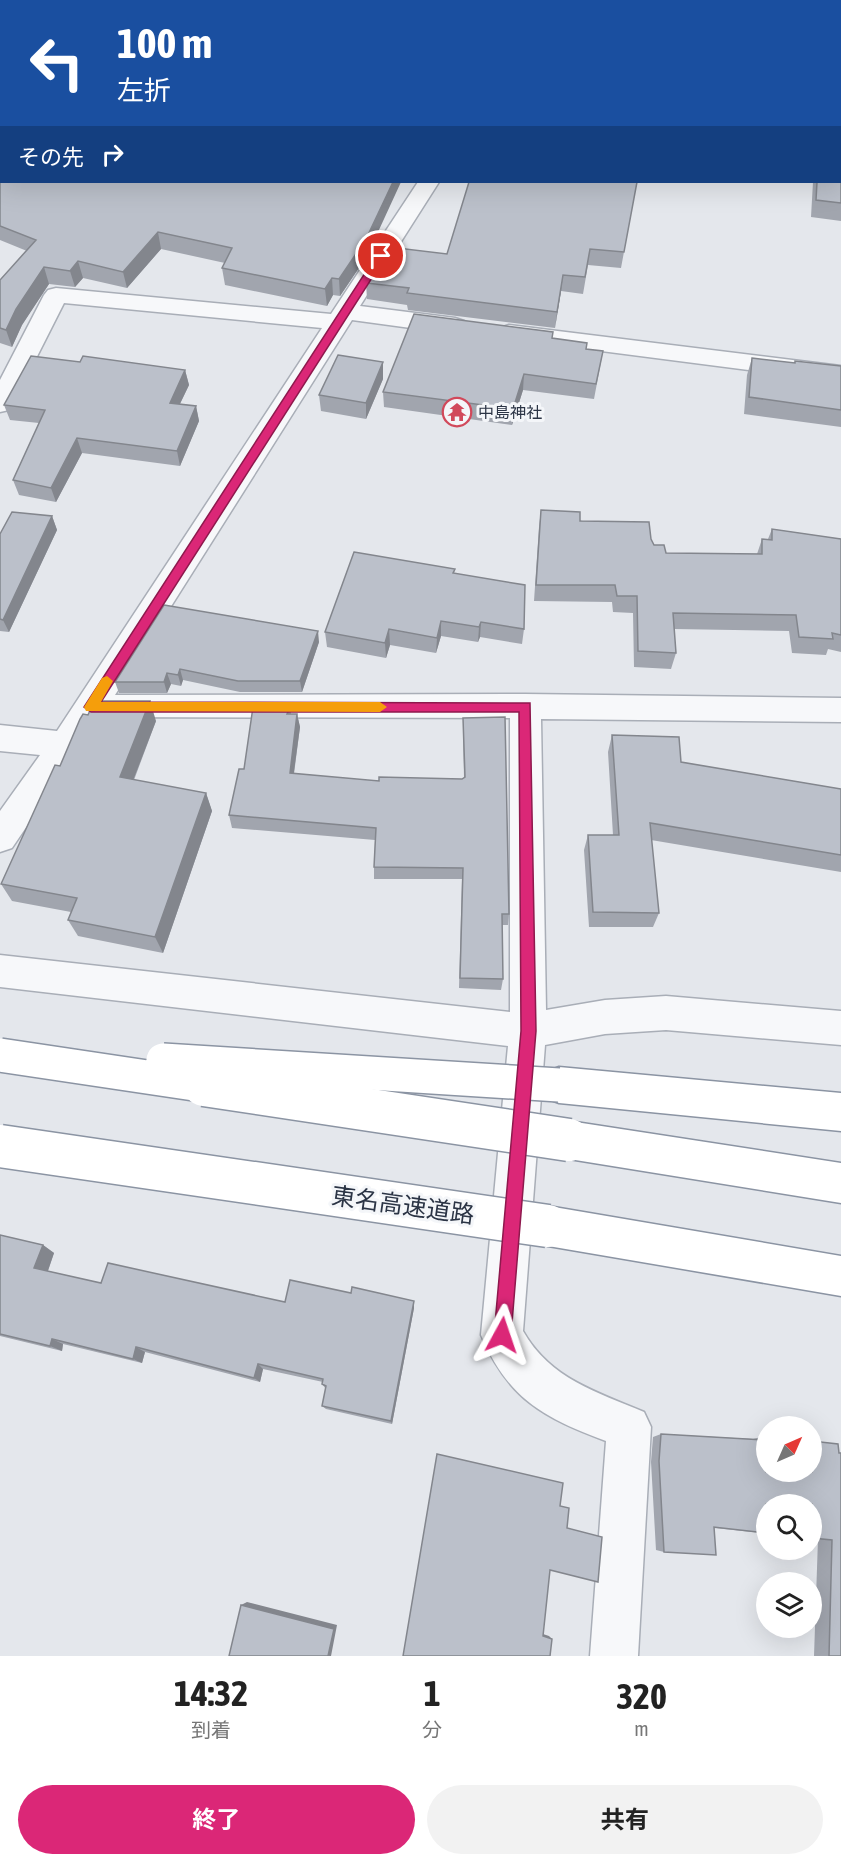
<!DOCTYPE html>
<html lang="ja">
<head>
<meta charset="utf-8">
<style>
  body { margin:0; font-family:"Asap Condensed","Noto Sans JP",sans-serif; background:#f2f2f2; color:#222; height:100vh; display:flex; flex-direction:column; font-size:22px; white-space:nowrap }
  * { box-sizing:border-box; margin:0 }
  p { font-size:20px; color:#767676 }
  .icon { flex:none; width:33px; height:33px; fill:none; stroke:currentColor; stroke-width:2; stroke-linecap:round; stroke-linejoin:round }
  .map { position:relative; height:1656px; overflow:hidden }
  .panel { display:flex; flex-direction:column; background:#fff; flex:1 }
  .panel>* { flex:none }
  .top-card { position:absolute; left:0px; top:0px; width:842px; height:183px; box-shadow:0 6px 24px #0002; background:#1a4fa0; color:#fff; overflow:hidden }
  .needle { width:39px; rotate:45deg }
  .tools { position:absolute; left:756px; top:1416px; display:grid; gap:12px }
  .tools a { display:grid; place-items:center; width:66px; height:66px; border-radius:50%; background:#fff; box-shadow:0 6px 24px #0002; font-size:30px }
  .pin { position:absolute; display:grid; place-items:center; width:51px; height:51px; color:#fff; margin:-26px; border:3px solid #fff; border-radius:50%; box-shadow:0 2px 6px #0007 }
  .me { position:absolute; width:66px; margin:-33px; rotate:5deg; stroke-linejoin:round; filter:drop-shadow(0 0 4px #0008) }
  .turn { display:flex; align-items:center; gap:21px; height:126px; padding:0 18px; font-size:27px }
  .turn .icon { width:78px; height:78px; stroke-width:2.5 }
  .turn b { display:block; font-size:42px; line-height:51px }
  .then { display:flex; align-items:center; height:57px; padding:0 18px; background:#0003; gap:12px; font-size:22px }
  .eta { display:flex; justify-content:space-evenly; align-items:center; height:102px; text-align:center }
  .eta b { font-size:36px; font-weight:700; line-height:42px }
  .primary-button { display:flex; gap:12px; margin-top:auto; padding:12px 18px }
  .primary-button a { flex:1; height:69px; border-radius:36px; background:#db2777; color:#fff; font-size:24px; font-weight:700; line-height:69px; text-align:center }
  .primary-button a+a { background:#f2f2f2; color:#222 }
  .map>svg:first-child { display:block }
</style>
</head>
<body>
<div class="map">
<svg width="841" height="1656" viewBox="0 0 841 1656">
  <rect width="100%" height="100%" fill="#e4e7ec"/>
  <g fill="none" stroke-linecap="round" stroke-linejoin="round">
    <g stroke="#a9aeb7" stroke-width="3">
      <path id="minor" d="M418 182H439L360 306 455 318 464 321 467 326 464 331 455 334 352 320 115 695 525 694 841 698V722L541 719 546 1010 605 1000 666 996 841 1011V1045L666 1030 605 1034 545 1045 523 1331C550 1379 597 1392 644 1412L651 1427 638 1656H590L606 1441C544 1418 508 1399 481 1335L508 1046 0 987V955L510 1012V718L101 717 12 848 0 852V811L40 755 0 751V725L57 731 322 328 64 303 13 404 9 410 0 412V380L44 295 48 290 56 288 331 314Z
        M509 325 841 366V382L500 338 497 333 500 328Z"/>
    </g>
    <g stroke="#8b94a3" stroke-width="3">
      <path id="motorway" d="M559 1067 841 1093V1131L559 1103 546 1098 540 1085 546 1072Z
        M569 1121 841 1163V1203L569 1159 555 1154 550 1140 555 1126Z
        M548 1206 841 1256V1296L548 1246 534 1240 528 1226 534 1212Z"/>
    </g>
    <use href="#minor" fill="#f7f8fa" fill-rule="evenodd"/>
    <use href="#motorway" fill="#fff" fill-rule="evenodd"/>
    <g stroke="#8b94a3" stroke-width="36" stroke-linecap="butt">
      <path id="motorway-bridge-far1" d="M0 1055 214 1087
        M163 1060 559 1085"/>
    </g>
    <g stroke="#8b94a3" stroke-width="45" stroke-linecap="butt">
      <path id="motorway-bridge" d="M204 1085 569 1140
        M0 1146 548 1226"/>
    </g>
    <use href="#motorway-bridge-far1" stroke="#fff" stroke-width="33"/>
    <use href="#motorway-bridge" stroke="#fff" stroke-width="42"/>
  </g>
  <path fill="#a1a5ae" d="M0 0H841V65H840V2H2V182L367 256 340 296 333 295 327 306 225 285 222 268 225 263 161 249 127 288 83 278 75 287 49 284 22 325 12 347 0 343V280L27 251 0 240Z
    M841 151V221L811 217 813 182H840Z
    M637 182 621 268 588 265 583 294 561 291 555 328 408 310 407 305 367 299 366 283 447 254Z
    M553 338 586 349 603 351 594 399 523 390 512 425 384 407 383 392Z
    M752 358 795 363V361L841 366V427L744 414 747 375Z
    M80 362 185 370 189 385 180 404 196 406 199 421 180 466 82 453 56 502 19 495 13 480 39 423 10 420 4 405Z
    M383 362V379L366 419 321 411 319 395Z
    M541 510 651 539 654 545 666 553 757 554 762 539H768L772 529 841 539V652L828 649 826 655 792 653 789 631 674 629 676 653 671 669 634 667 633 613 613 612 612 602 534 601 539 527Z
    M52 516 57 530 9 632 0 631V534Z
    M455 569 454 573 524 629 522 644 480 637 478 642 441 636 436 653 390 645 386 658 327 647 325 632Z
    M319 642 302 692H240L183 680 181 686 171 684 167 693H119L115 682Z
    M290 707 291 714H297L300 727 294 774 379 781 462 779 464 778 463 731V718L509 914 508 925H502L503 979 501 990 459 988 462 879H374V867L375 840 232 828 229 815 244 769Z
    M156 721 134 780 206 793 212 811 163 953 78 936 68 920 71 912 12 901 1 884 60 766Z
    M612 735 681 762 841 789V872L651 840 659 913 653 927H589L584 850 588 835H613L608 752Z
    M0 1235 43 1245 54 1253 48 1271 101 1283 285 1302 414 1308 392 1424 326 1409 322 1406 326 1389 322 1384 323 1382 263 1369 260 1382 145 1352 142 1363 63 1344 62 1351 0 1336Z
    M661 1434 753 1439 765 1436 838 1444 841 1656H814L818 1539 714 1528 664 1552 656 1550 651 1462 653 1437Z"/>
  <path fill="#83868d" d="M393 182H401L367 256 340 296 339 279Z
    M158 232 161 249 127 288 123 272Z
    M78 261 83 278 75 287 70 271Z
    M44 267 49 284 22 325 12 347 6 330 16 309Z
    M563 275 561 291 555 328 557 312Z
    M332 278 333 295 327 306 325 289Z
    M383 362V379L366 419V403Z
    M185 370 189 385 173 418 170 403Z
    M524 374 523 390 512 425 513 409Z
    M196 406 199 421 180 466 177 451Z
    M77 438 82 453 56 502 51 488Z
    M52 516 57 530 9 632 3 620Z
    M441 621V636L436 653 437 638Z
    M481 622 480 637 478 642 479 627Z
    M389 629 390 645 386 658 385 643Z
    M318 631 319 642 302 692 300 681Z
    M180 669 183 680 181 686 178 675Z
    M167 673 171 684 167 693 164 682Z
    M150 701 156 721 127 796 120 777Z
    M297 714 300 727 292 786 290 773Z
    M206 793 212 811 163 953 155 937Z
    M43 1245 54 1253 46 1276 34 1268Z
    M414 1301V1308L392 1424 391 1421Z
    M52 1339 63 1344 62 1351 50 1346Z
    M136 1347 145 1352 142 1363 133 1359Z
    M258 1364 263 1369 260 1382 254 1378Z
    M247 1602 337 1625 331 1656H328L241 1605Z
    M540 1633 549 1636 552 1639 543 1636Z"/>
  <path fill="#bbc0ca" stroke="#83868d" stroke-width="1.5" d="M0 0H333L332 2H2V182H393L366 239 339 279 332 278 325 289 222 268 232 248 158 232 123 272 78 261 70 271 44 267 16 309 6 330 0 328V280L36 240 0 226Z
    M349 0H689V2H357Z
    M690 0H841V48H840V2H697Z
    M840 151H841V203L816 200 817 182H840Z
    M469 182H637L624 252 590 249 585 277 563 275 557 312 407 293 409 288 366 283 389 247 447 254Z
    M414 314 553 332 552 338 587 343 586 349 603 351 596 384 524 374 513 409 383 392Z
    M338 355 383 362 366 403 319 395Z
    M31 356 80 362 83 356 185 370 170 403 196 406 177 451 77 438 51 488 13 480 45 410 4 405Z
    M752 358 795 363V361L841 366V410L749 397Z
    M541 510 580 512V521L649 522 651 539 654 545H664L666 553 762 554V539L772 540V529L841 539V635L832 633 833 639 799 637 796 615 673 613 676 653 638 651 637 596H617L615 585H536Z
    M12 512 52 516 3 620 0 619V534Z
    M354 552 455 569 453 573 525 585 524 629 481 622 479 627 441 621 437 638 389 629 385 643 325 632Z
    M164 605 318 631 300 681H238L180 669 178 675 167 673 164 682H115Z
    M94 701H150L120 777 206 793 155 937 68 920 77 898 1 884 55 765 60 766 80 719 83 714 88 715Z
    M253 707H290L287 714H297L290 773 379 781V777L462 779 465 777 463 718 505 717 509 914H502L503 979 460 978 463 868 374 867 376 828 229 815 239 769H244Z
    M612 735 679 737 681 762 841 789V855L650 823 659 913 593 912 588 835H619Z
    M0 1235 43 1245 34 1268 101 1283 108 1263 285 1302 290 1280 351 1293 352 1287 414 1301 391 1421 322 1406 326 1386 322 1384 323 1379 258 1364 254 1378 136 1347 133 1359 52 1339 50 1346 0 1334Z
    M661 1434 765 1440V1436L766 1437V1472H812V1441L838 1444 839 1453H841V1656H829L832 1540 812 1538V1504H766V1533L714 1527 716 1555 664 1552 659 1461Z
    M437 1454 563 1483 560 1506 569 1508 567 1528 602 1537 598 1582 550 1570 543 1636 552 1639 550 1656H403Z
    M241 1605 334 1629 328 1656H229Z"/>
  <path fill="#db2777" stroke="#8e194d" stroke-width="1.5" d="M381 253 386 256 101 702 530 703 536 1031 511 1335 508 1341 502 1344 496 1341 494 1335 521 1031 519 712H91L84 707 376 256Z"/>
  <path fill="#f59e0b" d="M107 676 113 681 101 702H380L387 707 380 712 86 711 84 707 102 678Z"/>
  <defs>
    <g id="temple-ring" transform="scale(1.5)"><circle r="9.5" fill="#f4f6f9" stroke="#d1495b" stroke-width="1.5"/><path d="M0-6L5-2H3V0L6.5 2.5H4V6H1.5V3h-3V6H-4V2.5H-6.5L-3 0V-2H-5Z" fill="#d1495b"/></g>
  </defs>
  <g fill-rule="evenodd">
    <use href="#temple-ring" x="457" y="412"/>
  </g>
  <g text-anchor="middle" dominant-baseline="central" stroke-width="6" stroke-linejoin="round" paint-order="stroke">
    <g font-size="16" fill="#2b3445" stroke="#f4f6f9" text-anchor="start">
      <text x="478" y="412">中島神社</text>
    </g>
    <g font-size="24" fill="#2b3445" stroke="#f4f6f9">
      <text transform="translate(403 1205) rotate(8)">東名高速道路</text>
    </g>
  </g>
</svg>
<div class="tools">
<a><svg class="needle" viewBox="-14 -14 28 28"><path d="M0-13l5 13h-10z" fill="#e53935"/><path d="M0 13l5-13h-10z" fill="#767676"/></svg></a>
<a><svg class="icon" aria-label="search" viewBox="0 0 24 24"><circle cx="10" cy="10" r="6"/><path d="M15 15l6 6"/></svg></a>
<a><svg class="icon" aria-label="layers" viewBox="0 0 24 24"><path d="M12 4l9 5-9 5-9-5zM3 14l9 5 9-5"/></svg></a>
</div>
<div class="pin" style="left:381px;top:256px;background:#d93025"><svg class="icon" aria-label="arrive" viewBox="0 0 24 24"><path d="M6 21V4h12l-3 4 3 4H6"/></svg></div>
<svg class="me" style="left:502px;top:1335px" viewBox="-20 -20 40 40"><path d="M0-17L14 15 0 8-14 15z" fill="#db2777" stroke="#fff" stroke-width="4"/></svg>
<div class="top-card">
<div class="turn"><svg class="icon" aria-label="left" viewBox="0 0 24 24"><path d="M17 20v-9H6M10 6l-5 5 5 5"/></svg><div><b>100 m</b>左折</div></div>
<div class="then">その先<svg class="icon" aria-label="right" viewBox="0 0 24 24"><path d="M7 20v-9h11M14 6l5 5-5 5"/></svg></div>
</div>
</div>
<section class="panel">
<div class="eta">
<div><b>14:32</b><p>到着</p></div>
<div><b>1</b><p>分</p></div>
<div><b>320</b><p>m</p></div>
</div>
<div class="primary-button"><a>終了</a><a>共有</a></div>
</section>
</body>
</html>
